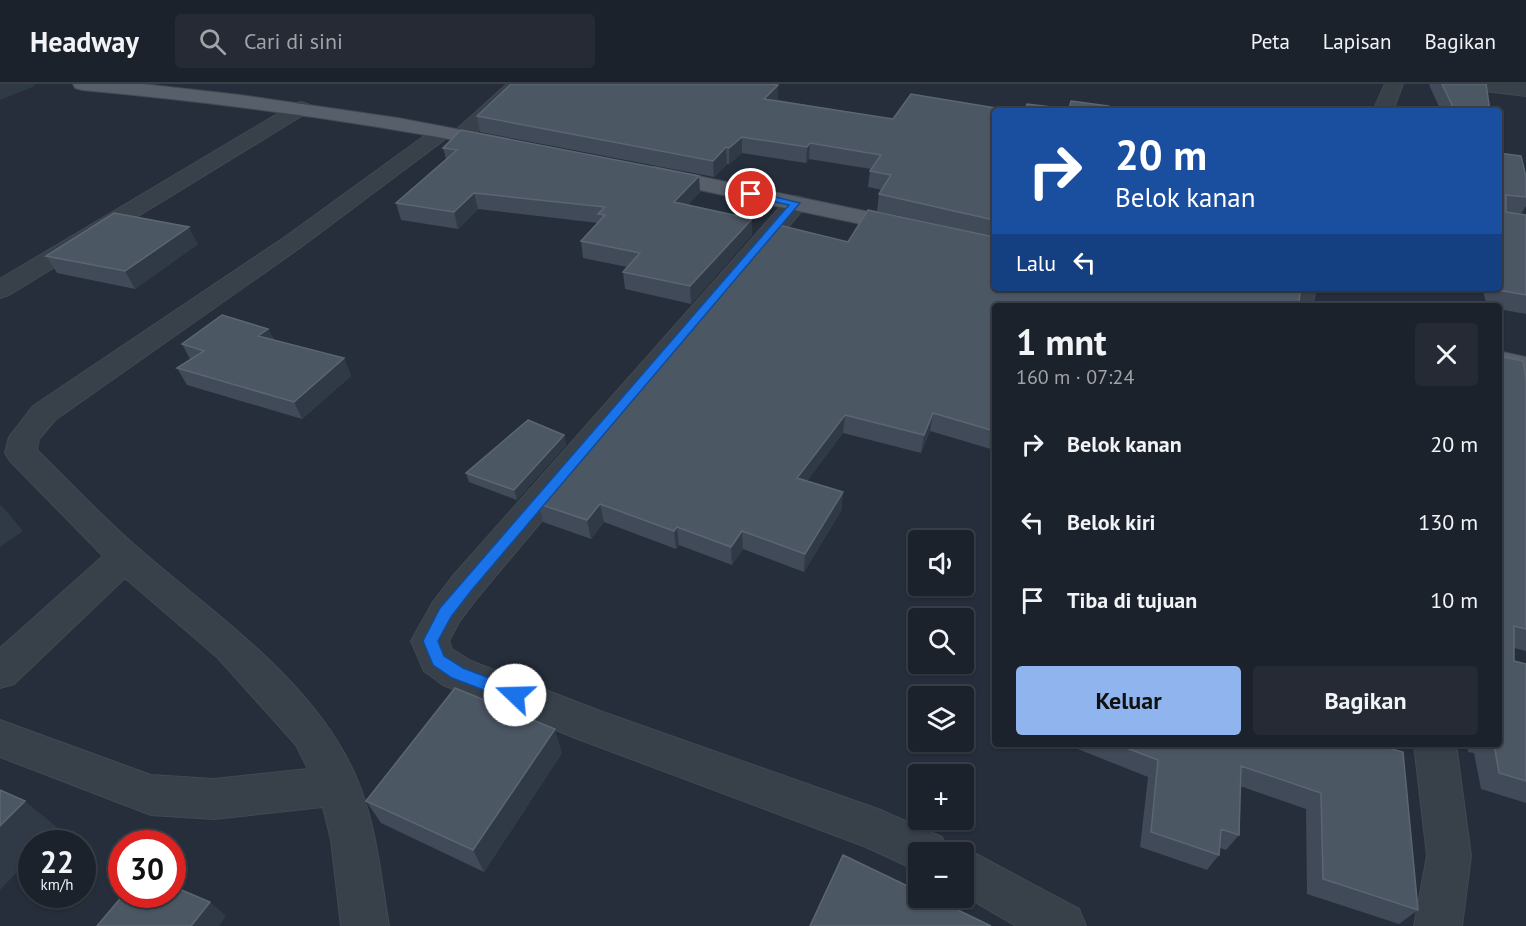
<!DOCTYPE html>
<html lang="id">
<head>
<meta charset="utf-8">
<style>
  body { margin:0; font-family:"PT Sans",sans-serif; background:#252a34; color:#f1f3f6; height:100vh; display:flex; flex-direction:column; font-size:22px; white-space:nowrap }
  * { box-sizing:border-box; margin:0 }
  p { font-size:20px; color:#a0a4a9 }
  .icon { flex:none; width:33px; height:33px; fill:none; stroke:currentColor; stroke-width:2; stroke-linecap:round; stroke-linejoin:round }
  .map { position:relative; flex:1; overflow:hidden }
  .details { position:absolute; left:992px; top:219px; width:510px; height:444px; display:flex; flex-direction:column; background:#1c222c; border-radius:6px; box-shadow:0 2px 4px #0004,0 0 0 2px #3a3f48 }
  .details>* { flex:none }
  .guide { position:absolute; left:992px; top:24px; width:510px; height:183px; border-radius:6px; box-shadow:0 2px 4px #0004,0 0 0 2px #3a3f48; background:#1a4fa0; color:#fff; overflow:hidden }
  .controls { position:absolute; left:908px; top:446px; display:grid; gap:12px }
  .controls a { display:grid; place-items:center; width:66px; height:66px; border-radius:6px; background:#1c222c; box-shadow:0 2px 4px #0004,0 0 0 2px #3a3f48; font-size:30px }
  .speed { position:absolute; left:18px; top:746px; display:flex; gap:12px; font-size:30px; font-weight:700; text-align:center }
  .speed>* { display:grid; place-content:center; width:78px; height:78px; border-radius:50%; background:#1c222c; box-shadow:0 2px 4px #0004,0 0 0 2px #3a3f48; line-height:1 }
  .speed small { font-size:15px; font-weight:400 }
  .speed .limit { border:9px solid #d22; background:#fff; color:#111 }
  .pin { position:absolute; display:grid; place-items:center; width:51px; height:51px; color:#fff; margin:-26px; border:3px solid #fff; border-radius:50%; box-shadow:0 2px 6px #0007 }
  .me { position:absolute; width:66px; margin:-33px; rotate:291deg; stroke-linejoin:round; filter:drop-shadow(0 0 4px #0008) }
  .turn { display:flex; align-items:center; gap:21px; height:126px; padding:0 24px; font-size:27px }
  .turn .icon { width:78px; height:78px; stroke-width:2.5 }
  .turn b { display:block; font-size:42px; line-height:51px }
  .then { display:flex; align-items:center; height:57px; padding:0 24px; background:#0003; gap:12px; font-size:22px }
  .round { display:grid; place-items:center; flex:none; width:63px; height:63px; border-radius:6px; background:#252a34 }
  .summary { display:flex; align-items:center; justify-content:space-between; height:102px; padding:0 24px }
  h1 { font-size:36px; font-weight:700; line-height:45px }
  .primary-button { display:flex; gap:12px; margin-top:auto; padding:12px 24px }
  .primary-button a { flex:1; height:69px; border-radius:6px; background:#90b5ee; color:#111; font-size:24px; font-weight:700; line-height:69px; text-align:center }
  .primary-button a+a { background:#252a34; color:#f1f3f6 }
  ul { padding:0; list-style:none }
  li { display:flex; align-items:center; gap:18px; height:78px; padding:0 24px }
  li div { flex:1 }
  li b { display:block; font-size:22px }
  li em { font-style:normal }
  header { display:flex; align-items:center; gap:36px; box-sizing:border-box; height:84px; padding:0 30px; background:#1c222c; border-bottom:2px solid #3a3f48 }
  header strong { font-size:28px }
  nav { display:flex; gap:33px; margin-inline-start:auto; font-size:21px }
  .search { width:420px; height:54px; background:#252a34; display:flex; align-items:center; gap:15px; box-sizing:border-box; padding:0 21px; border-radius:6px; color:#a0a4a9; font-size:22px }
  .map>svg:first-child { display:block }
</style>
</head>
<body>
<header>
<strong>Headway</strong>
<div class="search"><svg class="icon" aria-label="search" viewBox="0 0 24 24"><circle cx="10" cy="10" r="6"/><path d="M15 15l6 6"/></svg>Cari di sini</div>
<nav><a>Peta</a><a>Lapisan</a><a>Bagikan</a></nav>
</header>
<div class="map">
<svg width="1526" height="842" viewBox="0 0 1526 842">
  <rect width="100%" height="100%" fill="#252e3a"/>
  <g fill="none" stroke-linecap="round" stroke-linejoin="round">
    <g stroke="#414953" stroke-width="2">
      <path id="minor" d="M507 0H527L469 55H455L452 51 455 47Z
        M1385 0H1403L1393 27H1373Z
        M1467 0H1526V12L1476 6 1469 4Z
        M301 18 308 20 311 24 308 28 9 211 0 214V195L294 20Z
        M441 43 448 45 451 49 448 53 301 163 55 336 39 355 37 366C71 399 103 434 138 464 217 533 319 600 359 700 377 745 381 795 389 842H341L331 756 323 723 214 735 151 731 0 673V636L151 691 214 695 308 685 296 661 218 574 125 494 14 600 0 604V564L103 472 10 377 5 369 9 353 33 322 285 153 434 45Z
        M796 112 804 114 807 119 804 124 478 513 459 538 449 557 452 565 471 577 600 627 878 725 942 753 948 768H918V787L866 763 578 655 443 601 424 587 411 557 433 518 452 493 788 114Z
        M1290 204H1316L1312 222H1286Z
        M1414 660H1456L1471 772 1462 842H1414L1427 772Z
        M963 763 1079 825 1086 842H1016L963 811V768H952Z"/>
    </g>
    <g stroke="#414953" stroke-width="2">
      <path id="major" d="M73 0H143L240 11 398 34 509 55 512 59 509 63 502 65C363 38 223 19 82 6L75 4Z
        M655 83 994 154V168L647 95 644 90 647 85Z
        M1498 267 1526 273V291L1498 284Z"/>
    </g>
    <use href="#minor" fill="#38404a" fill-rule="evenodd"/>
    <use href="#major" fill="#565f6a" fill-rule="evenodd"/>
  </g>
  <path fill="#404a58" d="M511 0H778V16L893 35 994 27V204L1258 207H1263L1250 204H1290L1288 207 994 222V366L930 347 921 369 843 349 807 397 843 408 841 427 804 488 743 465 732 481 679 461 676 465 604 438 591 455 543 438 539 420 848 158 940 141 877 127 879 110 882 106 868 103 870 87 871 85 809 75 806 79 742 69 729 80H727L714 93 480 48 477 32Z
    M1430 0H1486L1490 27H1441L1429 1Z
    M443 64 700 108 688 121 752 135V151L691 220 625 205 623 188 627 183 583 174 581 157 598 139 478 125 458 145 401 136 396 119 446 75Z
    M1498 69 1526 93V122L1521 130 1507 128 1526 131V230L1498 225V222H1487L1482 204H1498Z
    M198 160 135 205 57 189 46 172Z
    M268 245 274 256 344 274 351 292 302 335 187 301 177 284 190 275 182 260Z
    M1526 297V567L1514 564V577L1526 580V719L1481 705 1474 669 1468 668 1467 660H1498Z
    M564 351 566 361 517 416 469 398 466 389Z
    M1065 660H1374L1418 826 1399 840 1307 810 1306 725 1240 702 1239 751 1226 766 1220 764 1219 771 1207 786 1140 763 1148 693Z
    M562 669 484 788 381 739 366 717Z"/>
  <path fill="#303a47" d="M0 0H34L35 2 0 16Z
    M766 0H778V16L764 30Z
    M742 53V69L729 80V64Z
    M810 59 809 75 806 79 807 63Z
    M726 63 727 80 714 93 713 77Z
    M699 92 700 108 676 134 674 118Z
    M474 109 478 125 458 145 454 128Z
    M752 135V151L691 220 690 202Z
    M189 143 198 160 135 205 125 187Z
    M268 245 276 262 258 252Z
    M344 274 351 292 302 335 294 318Z
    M933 329 930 347 921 369 924 351Z
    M845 331 843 349 796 412 797 394Z
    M564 351 566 361 517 416 514 406Z
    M843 408 841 427 804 488 805 470Z
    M600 420 604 438 591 455 587 436Z
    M1 421 23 447 0 463V422Z
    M677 443 679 461 676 465 674 447Z
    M742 447 743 465 732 481 731 463Z
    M555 645 562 669 484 788 473 766Z
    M25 717 58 744 44 759H32V772L0 806V742Z
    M210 818 226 832 219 842H191Z"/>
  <path fill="#4c5764" stroke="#5c6673" stroke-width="1.5" d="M511 0H771L778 1 764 15 893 35 911 10 1014 27H994V136L879 110 891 91 870 87 881 71 810 59 807 63 742 53 729 64 726 63 713 77 477 32Z
    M1442 0H1486L1490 27H1455Z
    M1071 17 1109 22 1107 27H1025L1027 20 1069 25Z
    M461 46 699 92 674 118 752 135 690 202 623 188 640 169 581 157 605 131 598 130 605 123 474 109 454 128 396 119 457 66 443 64Z
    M1498 69 1521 72 1526 93V113L1506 111V128L1526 131V211L1498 206 1497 204H1498Z
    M868 126 994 153V204H1246L1258 207H1300L1299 218 1321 222H994V347L933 329 924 351 845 331 797 394 843 408 805 470 742 447 731 463 677 443 674 447 600 420 587 436 539 420 779 141 848 158Z
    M114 129 189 143 125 187 46 172Z
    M222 231 268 245 258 252 344 274 294 318 177 284 204 267 182 260Z
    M1498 272 1523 277 1526 297V545L1514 542V577L1526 580V697L1499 689 1494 660H1498Z
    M528 336 564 351 514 406 466 389Z
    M455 604 555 645 473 766 366 717Z
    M1116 660H1374L1403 668 1418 826 1323 795 1321 709 1241 682 1239 751 1221 745 1219 771 1151 748 1158 676Z
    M0 706 25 717 0 742Z
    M843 771 918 807V813H931L991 842H810Z
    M172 802 210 818 191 842H97L124 810H172Z"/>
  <path fill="#1a73e8" stroke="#114b97" stroke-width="1.5" d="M751 107 800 119 471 507 451 533 438 557 444 572 463 584 521 606 523 611 521 616 515 618 452 594 433 581 423 557 440 524 789 121 748 112V108Z"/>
</svg>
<div class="controls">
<a><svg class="icon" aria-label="sound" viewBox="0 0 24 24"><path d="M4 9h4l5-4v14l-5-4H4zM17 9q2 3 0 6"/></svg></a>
<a><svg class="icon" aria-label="search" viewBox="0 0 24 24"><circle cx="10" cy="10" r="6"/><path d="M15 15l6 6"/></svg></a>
<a><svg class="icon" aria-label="layers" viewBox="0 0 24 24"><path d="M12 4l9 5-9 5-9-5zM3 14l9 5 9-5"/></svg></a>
<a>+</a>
<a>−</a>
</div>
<div class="speed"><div>22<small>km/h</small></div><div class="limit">30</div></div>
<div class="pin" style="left:751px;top:110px;background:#d93025"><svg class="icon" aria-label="arrive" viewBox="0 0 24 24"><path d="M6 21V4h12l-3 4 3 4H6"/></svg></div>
<svg class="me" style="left:515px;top:611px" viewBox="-20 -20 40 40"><circle r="19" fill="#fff"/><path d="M0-13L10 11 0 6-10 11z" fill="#1a73e8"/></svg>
<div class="guide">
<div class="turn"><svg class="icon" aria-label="right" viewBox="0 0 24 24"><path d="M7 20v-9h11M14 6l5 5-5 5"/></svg><div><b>20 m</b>Belok kanan</div></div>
<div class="then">Lalu<svg class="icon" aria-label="left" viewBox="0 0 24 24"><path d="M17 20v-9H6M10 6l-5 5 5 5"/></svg></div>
</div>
<section class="details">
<div class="summary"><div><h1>1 mnt</h1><p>160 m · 07:24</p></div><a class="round"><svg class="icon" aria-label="close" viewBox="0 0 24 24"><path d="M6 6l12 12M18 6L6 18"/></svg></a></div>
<ul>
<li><svg class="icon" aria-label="right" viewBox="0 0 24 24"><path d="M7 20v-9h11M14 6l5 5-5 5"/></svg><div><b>Belok kanan</b></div><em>20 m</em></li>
<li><svg class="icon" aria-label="left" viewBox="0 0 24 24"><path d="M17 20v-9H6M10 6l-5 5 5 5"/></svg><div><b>Belok kiri</b></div><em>130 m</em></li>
<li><svg class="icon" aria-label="arrive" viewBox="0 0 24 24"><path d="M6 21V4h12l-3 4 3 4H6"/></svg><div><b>Tiba di tujuan</b></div><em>10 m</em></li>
</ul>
<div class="primary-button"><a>Keluar</a><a>Bagikan</a></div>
</section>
</div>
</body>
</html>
